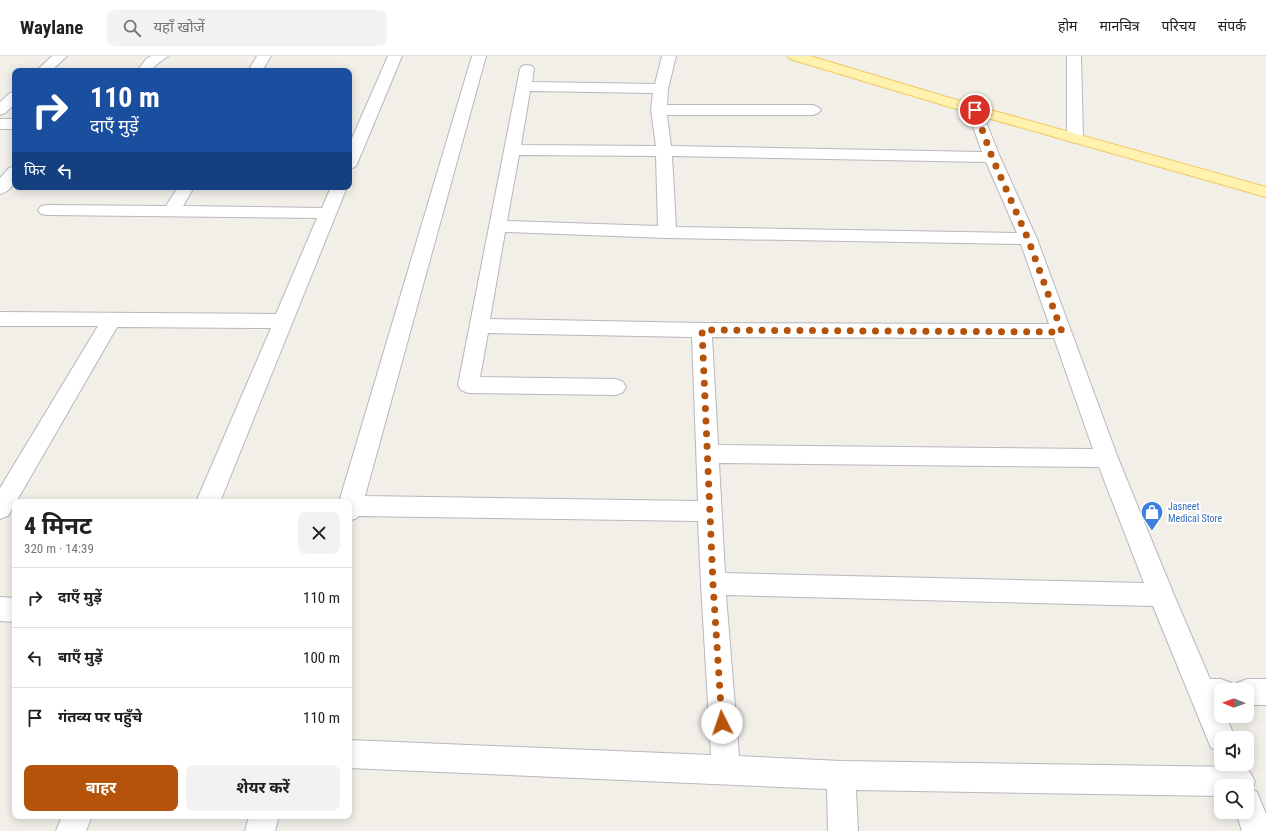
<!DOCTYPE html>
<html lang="hi">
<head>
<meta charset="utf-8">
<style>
  body { margin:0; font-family:"Roboto Condensed","Noto Sans Devanagari",sans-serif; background:#f2f2f2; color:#202124; height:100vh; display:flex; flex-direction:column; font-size:15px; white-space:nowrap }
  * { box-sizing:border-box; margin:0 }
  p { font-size:13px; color:#757577 }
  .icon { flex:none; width:22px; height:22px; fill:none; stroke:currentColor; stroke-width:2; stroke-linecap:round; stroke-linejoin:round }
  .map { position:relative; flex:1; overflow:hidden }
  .side { position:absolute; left:12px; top:443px; width:340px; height:320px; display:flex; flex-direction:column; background:#fff; border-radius:8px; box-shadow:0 2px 10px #0003 }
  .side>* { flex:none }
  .hud { position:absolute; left:12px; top:12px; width:340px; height:122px; border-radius:8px; box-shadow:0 2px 10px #0003; background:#1a4fa0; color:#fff; overflow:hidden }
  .needle { width:26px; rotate:271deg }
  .tools { position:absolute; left:1214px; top:627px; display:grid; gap:8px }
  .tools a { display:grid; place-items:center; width:40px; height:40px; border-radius:8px; background:#fff; box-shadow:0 2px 10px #0003; font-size:20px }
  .pin { position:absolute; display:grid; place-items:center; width:34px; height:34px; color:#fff; margin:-17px; border:2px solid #fff; border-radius:50%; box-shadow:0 1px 4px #0007 }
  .me { position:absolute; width:44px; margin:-22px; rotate:356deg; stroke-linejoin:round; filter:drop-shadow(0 0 3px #0008) }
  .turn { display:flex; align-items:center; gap:14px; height:84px; padding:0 12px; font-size:18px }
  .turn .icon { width:52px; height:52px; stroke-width:2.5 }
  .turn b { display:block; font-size:28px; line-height:34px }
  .then { display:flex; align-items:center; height:38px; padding:0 12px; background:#0003; gap:8px; font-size:15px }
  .round { display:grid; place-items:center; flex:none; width:42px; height:42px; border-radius:8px; background:#f2f2f2 }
  .summary { display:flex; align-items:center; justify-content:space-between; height:68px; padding:0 12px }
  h1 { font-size:24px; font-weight:700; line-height:30px }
  .primary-button { display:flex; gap:8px; margin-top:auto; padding:8px 12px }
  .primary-button a { flex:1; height:46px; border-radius:8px; background:#b45309; color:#fff; font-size:16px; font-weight:700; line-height:46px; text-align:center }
  .primary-button a+a { background:#f2f2f2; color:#202124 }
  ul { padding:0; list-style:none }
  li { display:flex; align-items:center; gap:12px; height:60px; padding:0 12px; border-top:1px solid #e0e0e0 }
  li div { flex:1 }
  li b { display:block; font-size:15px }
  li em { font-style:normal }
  header { display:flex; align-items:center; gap:24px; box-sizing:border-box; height:56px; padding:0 20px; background:#fff; border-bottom:1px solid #e0e0e0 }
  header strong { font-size:19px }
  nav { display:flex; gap:22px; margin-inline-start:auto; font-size:14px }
  .search { width:280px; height:36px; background:#f2f2f2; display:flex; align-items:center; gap:10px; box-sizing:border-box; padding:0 14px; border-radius:8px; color:#757577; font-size:15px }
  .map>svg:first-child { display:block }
</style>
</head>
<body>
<header>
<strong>Waylane</strong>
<div class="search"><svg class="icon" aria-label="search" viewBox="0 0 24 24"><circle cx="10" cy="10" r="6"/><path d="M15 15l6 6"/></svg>यहाँ खोजें</div>
<nav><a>होम</a><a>मानचित्र</a><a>परिचय</a><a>संपर्क</a></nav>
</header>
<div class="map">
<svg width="1266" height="775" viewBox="0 0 1266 775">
  <rect width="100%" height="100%" fill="#f1efe8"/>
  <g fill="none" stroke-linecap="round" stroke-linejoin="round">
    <g stroke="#b5b8bc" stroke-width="2">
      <path id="minor" d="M52 0H67L51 15H36Z
        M151 0H168L156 9 151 15H137L146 3Z
        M257 0H271L262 15H248Z
        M388 0H402L357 108 355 111 349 113V89Z
        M472 0H486L365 440 698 445 692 281 488 277 480 321 616 323 623 326 626 331 623 336 616 339 468 337 461 334 458 329 520 13 522 10 527 9 532 10 534 13 532 26 655 28 662 0H676L668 33 667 49H813L818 51 821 54 818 57 813 59H667L671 90 982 96 967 54 970 51 975 49 980 51 1000 101 1037 183 1118 402 1174 539 1210 623H1221L1231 627 1234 634H1221V660H1226L1235 682H1221V696L1211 692 1153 550 726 539 739 700 841 705 1240 711 1250 716 1255 726 1252 733 1257 736 1266 758V775H1242L1236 756H1247V730H1221V740L856 734 858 775H828L827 733 349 712V684L711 699 701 528 698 465 358 460 357 462 349 465V446H339ZM530 35 653 37 651 54 656 90 521 89ZM519 99 656 100 658 170 507 165ZM672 100 986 106 1017 177 676 171ZM505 176 667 182 1021 188 1049 268 702 267 490 263ZM712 281 1054 282 1093 393 718 389ZM719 407 1099 411 1144 527 725 517Z
        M1067 0H1081L1083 82 1081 85 1075 87 1069 85 1067 82Z
        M15 36V48L5 57 0 59V46L10 37Z
        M0 63H15V73H0Z
        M15 110C15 123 15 134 0 138V122L9 112Z
        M178 131H194L183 150 322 152 331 131H347L220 446H196L271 272 117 271 8 460 0 463V432L98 270H0V256L276 258 317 162 47 159 41 158 38 154 41 150 47 149 166 150Z
        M0 541 15 542V566L0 565Z
        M1247 623H1266V649H1247V634H1234L1237 627Z
        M62 760H92L86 775H56Z
        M249 760H279L275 775H245Z"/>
    </g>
    <g stroke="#f2c960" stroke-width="2">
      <path id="major" d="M788 0H810L980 51 1266 131V141L970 57 790 3Z"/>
    </g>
    <use href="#minor" fill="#fff" fill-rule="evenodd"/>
    <use href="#major" fill="#fff2af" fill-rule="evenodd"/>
  </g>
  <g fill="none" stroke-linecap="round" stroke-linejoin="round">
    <path stroke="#b45309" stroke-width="7" stroke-dasharray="0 12.6" d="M722 667 713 528 702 274 1062 276 1028 183 992 101 975 54"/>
  </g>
  <defs>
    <g id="shop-pin" transform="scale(1.15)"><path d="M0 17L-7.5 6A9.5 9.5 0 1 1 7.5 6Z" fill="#3f7fe0" stroke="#fff"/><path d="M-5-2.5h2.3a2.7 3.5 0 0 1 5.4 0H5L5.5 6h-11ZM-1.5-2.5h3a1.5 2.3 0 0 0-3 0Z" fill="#fff"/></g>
  </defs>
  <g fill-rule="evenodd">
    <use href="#shop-pin" x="1152" y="456"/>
  </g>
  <g text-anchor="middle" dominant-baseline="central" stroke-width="4" stroke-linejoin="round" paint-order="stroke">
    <g font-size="10" fill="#366cbe" stroke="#fff" text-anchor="start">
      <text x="1168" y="450">Jasneet<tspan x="1168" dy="12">Medical Store</tspan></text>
    </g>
  </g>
</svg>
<div class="tools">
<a><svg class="needle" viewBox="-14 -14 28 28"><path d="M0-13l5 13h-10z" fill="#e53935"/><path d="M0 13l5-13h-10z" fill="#757577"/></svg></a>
<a><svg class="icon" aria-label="sound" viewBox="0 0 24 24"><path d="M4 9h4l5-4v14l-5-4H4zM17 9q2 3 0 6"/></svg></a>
<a><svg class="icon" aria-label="search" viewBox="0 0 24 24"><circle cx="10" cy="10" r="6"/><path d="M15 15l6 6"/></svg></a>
</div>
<div class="pin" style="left:975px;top:54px;background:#d93025"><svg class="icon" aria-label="arrive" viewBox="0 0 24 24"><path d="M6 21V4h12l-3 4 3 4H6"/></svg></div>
<svg class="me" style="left:722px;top:667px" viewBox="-20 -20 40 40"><circle r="19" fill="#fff"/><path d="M0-13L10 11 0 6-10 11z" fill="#b45309"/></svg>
<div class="hud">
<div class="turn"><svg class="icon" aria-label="right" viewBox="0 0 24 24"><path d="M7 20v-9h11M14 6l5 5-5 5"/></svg><div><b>110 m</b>दाएँ मुड़ें</div></div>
<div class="then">फिर<svg class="icon" aria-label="left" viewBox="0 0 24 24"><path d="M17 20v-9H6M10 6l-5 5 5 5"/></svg></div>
</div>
<section class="side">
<div class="summary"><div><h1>4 मिनट</h1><p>320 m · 14:39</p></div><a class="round"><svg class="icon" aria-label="close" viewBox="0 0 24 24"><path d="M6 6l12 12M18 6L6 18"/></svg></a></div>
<ul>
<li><svg class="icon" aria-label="right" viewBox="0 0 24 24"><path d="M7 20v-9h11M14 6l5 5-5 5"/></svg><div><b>दाएँ मुड़ें</b></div><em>110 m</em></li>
<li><svg class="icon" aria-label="left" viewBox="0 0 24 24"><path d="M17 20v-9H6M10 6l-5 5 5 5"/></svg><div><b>बाएँ मुड़ें</b></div><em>100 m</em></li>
<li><svg class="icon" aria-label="arrive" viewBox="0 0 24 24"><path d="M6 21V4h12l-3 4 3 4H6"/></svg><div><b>गंतव्य पर पहुँचे</b></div><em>110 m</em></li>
</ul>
<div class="primary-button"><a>बाहर</a><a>शेयर करें</a></div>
</section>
</div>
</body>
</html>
